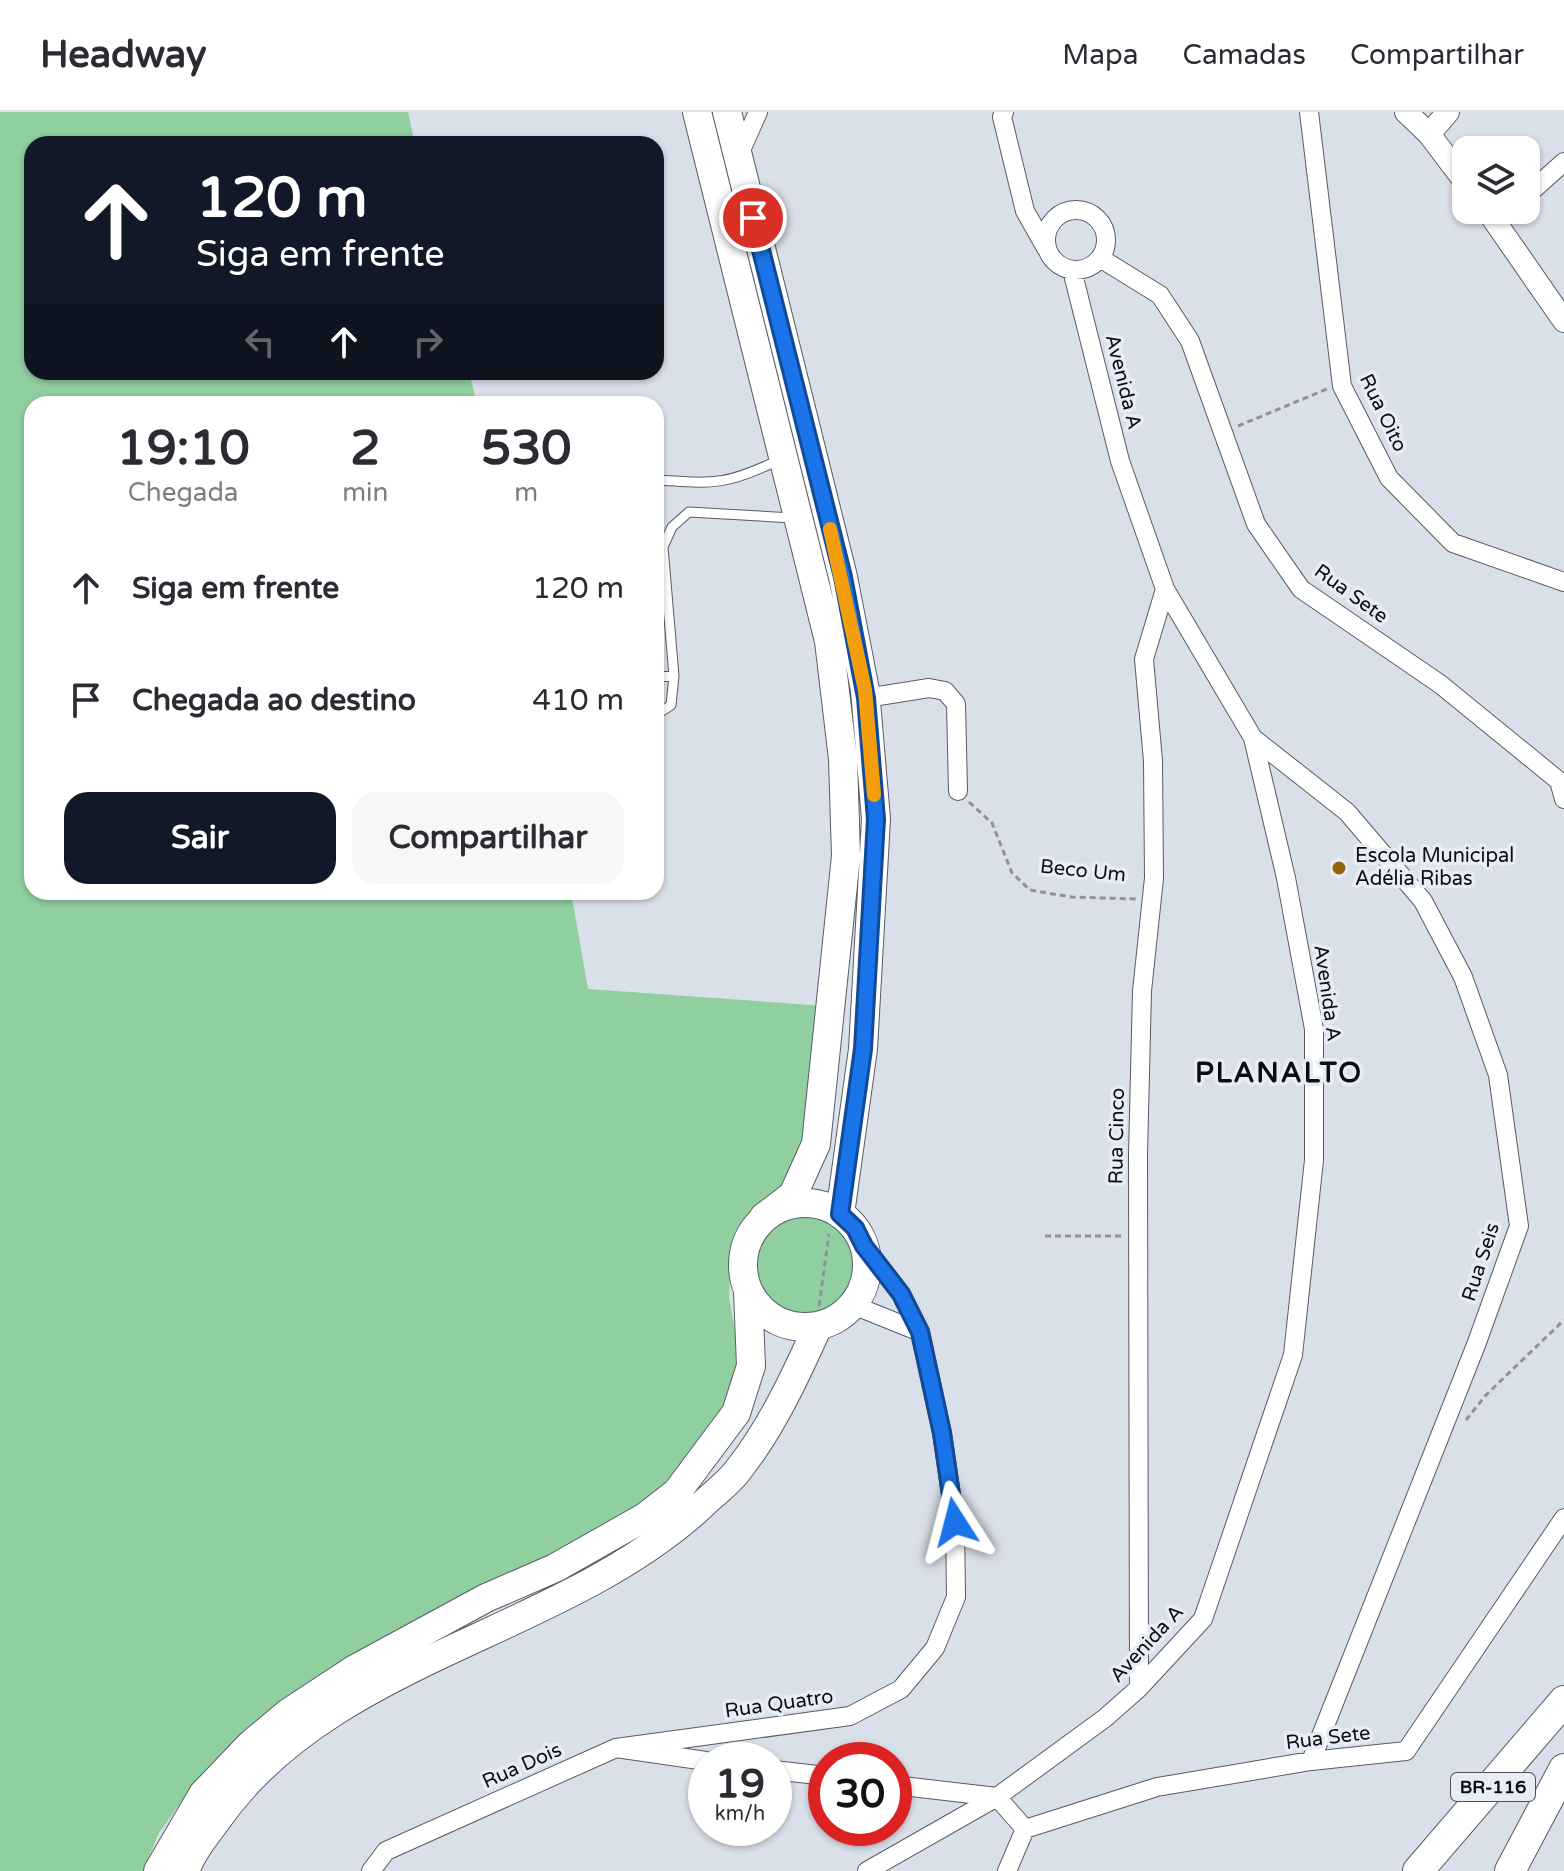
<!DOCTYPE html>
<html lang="pt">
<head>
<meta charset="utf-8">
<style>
  body { margin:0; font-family:"Varela Round",sans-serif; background:#f7f7f7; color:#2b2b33; height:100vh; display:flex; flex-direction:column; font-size:30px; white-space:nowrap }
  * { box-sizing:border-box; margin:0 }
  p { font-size:26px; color:#7c7c81 }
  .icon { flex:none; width:44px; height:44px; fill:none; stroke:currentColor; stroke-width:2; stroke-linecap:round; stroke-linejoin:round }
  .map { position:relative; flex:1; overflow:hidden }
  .side { position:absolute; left:24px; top:284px; width:640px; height:504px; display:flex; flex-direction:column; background:#fff; border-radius:24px; box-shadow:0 2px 6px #0004 }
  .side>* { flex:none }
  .hud { position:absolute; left:24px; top:24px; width:640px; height:244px; border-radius:24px; box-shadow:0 2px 6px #0004; background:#111827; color:#fff; overflow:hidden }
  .fabs { position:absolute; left:1452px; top:24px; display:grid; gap:16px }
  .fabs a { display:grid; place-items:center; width:88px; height:88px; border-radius:16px; background:#fff; box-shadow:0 2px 6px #0004; font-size:40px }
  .speed { position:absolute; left:688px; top:1630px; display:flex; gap:16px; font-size:40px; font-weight:700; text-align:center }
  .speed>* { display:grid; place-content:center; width:104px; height:104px; border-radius:50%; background:#fff; box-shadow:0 2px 6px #0004; line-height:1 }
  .speed small { font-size:20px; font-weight:400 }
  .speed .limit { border:12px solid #d22; background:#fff; color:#111 }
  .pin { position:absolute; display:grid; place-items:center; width:68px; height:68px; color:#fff; margin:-34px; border:4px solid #fff; border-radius:50%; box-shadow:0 2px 8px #0007 }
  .me { position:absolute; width:88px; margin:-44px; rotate:351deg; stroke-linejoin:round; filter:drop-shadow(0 0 6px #0008) }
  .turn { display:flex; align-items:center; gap:28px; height:168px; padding:0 40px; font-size:36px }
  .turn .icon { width:104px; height:104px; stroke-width:2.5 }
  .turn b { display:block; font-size:56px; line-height:68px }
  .lanes { display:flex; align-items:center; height:76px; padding:0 40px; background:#0003; justify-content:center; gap:40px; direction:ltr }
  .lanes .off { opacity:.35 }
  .eta { display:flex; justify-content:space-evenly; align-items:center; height:136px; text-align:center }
  .eta b { font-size:48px; font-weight:700; line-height:56px }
  .primary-button { display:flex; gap:16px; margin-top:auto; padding:16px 40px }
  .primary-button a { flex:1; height:92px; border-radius:24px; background:#111827; color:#fff; font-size:32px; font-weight:700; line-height:92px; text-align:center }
  .primary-button a+a { background:#f7f7f7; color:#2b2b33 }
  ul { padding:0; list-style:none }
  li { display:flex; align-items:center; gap:24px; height:112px; padding:0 40px }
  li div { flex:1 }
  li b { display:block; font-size:30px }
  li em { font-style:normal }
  header { display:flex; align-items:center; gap:48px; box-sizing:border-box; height:112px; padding:0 40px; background:#fff; border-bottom:2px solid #e1e1e2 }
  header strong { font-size:38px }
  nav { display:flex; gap:44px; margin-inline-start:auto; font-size:28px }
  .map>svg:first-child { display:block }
</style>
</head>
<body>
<header>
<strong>Headway</strong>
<nav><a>Mapa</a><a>Camadas</a><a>Compartilhar</a></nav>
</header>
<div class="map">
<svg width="1564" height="1759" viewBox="0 0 1564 1759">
  <rect width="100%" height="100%" fill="#dae0e9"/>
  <path fill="#8fcfa0" d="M0 0H408L415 32H32V260H469L477 292H32V780H571L588 877 825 894 807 1042 771 1094 744 1117 731 1147 729 1185 742 1258 733 1296 681 1369 245 1617 188 1680 159 1721 143 1759H0Z
    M750 1154a52 52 0 1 1 104 0a52 52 0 1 1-104 0Z"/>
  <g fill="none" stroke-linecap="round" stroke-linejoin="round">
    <g stroke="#575c64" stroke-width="11">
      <path id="service" d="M656 368C716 372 727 373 781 347
        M656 565 674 564 663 435 672 415 689 400 793 406
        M656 603 671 593 674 564"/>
    </g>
    <g stroke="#575c64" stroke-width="20">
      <path id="minor" d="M1004 0 1002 5 1025 99 1046 136
        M1309 0 1342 274 1389 366 1453 431 1564 470
        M738 45 758 0
        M1526 84 1564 50
        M1046 128a30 30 0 1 1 60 0a30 30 0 1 1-60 0Z
        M1497 111 1511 98
        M1100 146 1160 183 1190 229 1256 412 1301 477 1440 572 1559 669 1564 687
        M866 586 929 576 945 579 956 592 958 679
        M1253 626 1347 700 1423 789 1463 865 1498 963 1519 1114 1476 1233 1311 1649
        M853 1193 920 1220
        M1139 1576 1138 1043 1142 879 1154 766 1153 649 1144 547 1165 477
        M616 1636 850 1604 901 1577 935 1536 956 1485 955 1410 942 1321 920 1220 901 1182 864 1134
        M774 1658 826 1664
        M894 1673 997 1685
        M997 1685 1025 1717 1157 1675 1311 1649 1406 1639 1564 1406
        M371 1759 386 1739 616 1636 706 1649
        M867 1759 997 1685 1105 1606 1139 1576 1203 1507 1293 1243 1314 1048V917L1286 766 1253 626 1165 477 1120 349 1072 158
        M1007 1759 1025 1717"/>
    </g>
    <g stroke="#575c64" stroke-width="24">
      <path id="tertiary" d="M1406 0 1429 22 1466 71
        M1429 22 1448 0
        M1487 98 1564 209"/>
    </g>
    <g stroke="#575c64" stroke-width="30">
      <path id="primary" d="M697 0 829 529 843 647 846 744 816 1032 793 1083 764 1105
        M727 0 843 465 865 578 876 707 863 937 840 1102
        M743 1153a62 62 0 1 1 124 0a62 62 0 1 1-124 0Z
        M158 1759 203 1682 251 1632 288 1601 355 1557 486 1486 555 1456 645 1405 677 1380 736 1301 751 1254 748 1180
        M185 1759C192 1740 205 1724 217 1708 330 1546 559 1524 700 1395 712 1383 729 1371 739 1357 772 1315 796 1263 818 1214"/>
    </g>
    <g stroke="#575c64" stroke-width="32">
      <path id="trunk" d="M1418 1759 1564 1589
        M1510 1759 1564 1657"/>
    </g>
    <path stroke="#8e9299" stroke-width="3" stroke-dasharray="6 4" stroke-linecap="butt" d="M1238 314 1327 277
      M969 690 992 711 1012 761 1030 778 1071 785 1136 787
      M1045 1124H1122
      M819 1194 829 1122
      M1466 1308 1486 1283 1564 1208"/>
    <use href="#service" stroke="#fff" stroke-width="9"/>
    <use href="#minor" stroke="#fff" stroke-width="18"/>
    <use href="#tertiary" stroke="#fff" stroke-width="22"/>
    <use href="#primary" stroke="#fff" stroke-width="28"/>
    <use href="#trunk" stroke="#fff" stroke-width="30"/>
  </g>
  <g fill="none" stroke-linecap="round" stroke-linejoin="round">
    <g stroke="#114b97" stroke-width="20">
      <path id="route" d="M753 106 843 465 866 586 876 707 863 937 840 1102 855 1116 864 1134 901 1182 920 1220 942 1321 955 1410"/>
    </g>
    <use href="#route" stroke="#1a73e8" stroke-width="14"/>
    <path stroke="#f59e0b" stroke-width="14" d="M830 417 865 578 874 683"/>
  </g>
  <circle fill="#90650e" stroke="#e7edf6" stroke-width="3" cx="1339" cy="756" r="8"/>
  <g text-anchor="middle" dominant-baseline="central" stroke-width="7" stroke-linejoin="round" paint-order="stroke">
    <rect fill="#e7edf6" stroke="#4e5156" stroke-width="2" x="1451" y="1661" width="84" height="28" rx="6"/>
    <g font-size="18" font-weight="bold" fill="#0c0e11">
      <text x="1493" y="1675">BR-116</text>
    </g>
    <g font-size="20" fill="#0c0e11" stroke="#e7edf6">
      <text transform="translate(1123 270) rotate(76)">Avenida A</text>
      <text transform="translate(1383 301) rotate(64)">Rua Oito</text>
      <text transform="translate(1351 482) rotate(36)">Rua Sete</text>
      <text transform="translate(1083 759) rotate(6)">Beco Um</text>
      <text transform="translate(1327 881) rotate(82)">Avenida A</text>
      <text transform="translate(1117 1024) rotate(-89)">Rua Cinco</text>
      <text transform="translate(1481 1150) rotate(-72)">Rua Seis</text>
      <text transform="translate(1147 1532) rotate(-47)">Avenida A</text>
      <text transform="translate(779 1592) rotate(-8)">Rua Quatro</text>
      <text transform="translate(1328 1626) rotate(-7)">Rua Sete</text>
      <text transform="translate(522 1654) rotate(-24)">Rua Dois</text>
    </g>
    <g font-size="20" fill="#0c0e11" stroke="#e7edf6" text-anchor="start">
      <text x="1355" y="744">Escola Municipal<tspan x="1355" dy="23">Adélia Ribas</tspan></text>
    </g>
    <g font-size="28" font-weight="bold" letter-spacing="2" fill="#0c0e11" stroke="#e7edf6">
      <text x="1279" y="961">PLANALTO</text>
    </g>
  </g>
</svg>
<div class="fabs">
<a><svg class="icon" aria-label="layers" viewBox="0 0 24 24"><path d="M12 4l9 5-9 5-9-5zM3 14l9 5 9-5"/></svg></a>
</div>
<div class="speed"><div>19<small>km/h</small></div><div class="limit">30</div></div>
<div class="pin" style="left:753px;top:106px;background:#d93025"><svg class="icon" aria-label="arrive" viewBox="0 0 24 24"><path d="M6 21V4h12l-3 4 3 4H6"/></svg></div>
<svg class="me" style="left:955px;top:1410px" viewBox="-20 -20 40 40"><path d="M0-17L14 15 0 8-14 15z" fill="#1a73e8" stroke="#fff" stroke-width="4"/></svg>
<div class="hud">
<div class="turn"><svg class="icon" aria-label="ahead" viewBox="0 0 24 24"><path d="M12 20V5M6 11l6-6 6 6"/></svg><div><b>120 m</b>Siga em frente</div></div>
<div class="lanes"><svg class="icon off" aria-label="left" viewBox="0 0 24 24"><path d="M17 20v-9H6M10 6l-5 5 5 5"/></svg><svg class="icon" aria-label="ahead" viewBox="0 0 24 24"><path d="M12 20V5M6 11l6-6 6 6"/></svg><svg class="icon off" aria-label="right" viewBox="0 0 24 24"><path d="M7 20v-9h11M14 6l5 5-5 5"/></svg></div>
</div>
<section class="side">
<div class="eta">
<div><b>19:10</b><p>Chegada</p></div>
<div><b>2</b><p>min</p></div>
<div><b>530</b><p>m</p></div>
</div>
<ul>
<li><svg class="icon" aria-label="ahead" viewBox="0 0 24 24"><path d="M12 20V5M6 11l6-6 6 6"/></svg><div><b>Siga em frente</b></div><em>120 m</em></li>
<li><svg class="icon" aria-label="arrive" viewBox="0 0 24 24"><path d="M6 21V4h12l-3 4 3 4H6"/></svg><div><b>Chegada ao destino</b></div><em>410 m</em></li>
</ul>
<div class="primary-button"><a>Sair</a><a>Compartilhar</a></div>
</section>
</div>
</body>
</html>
